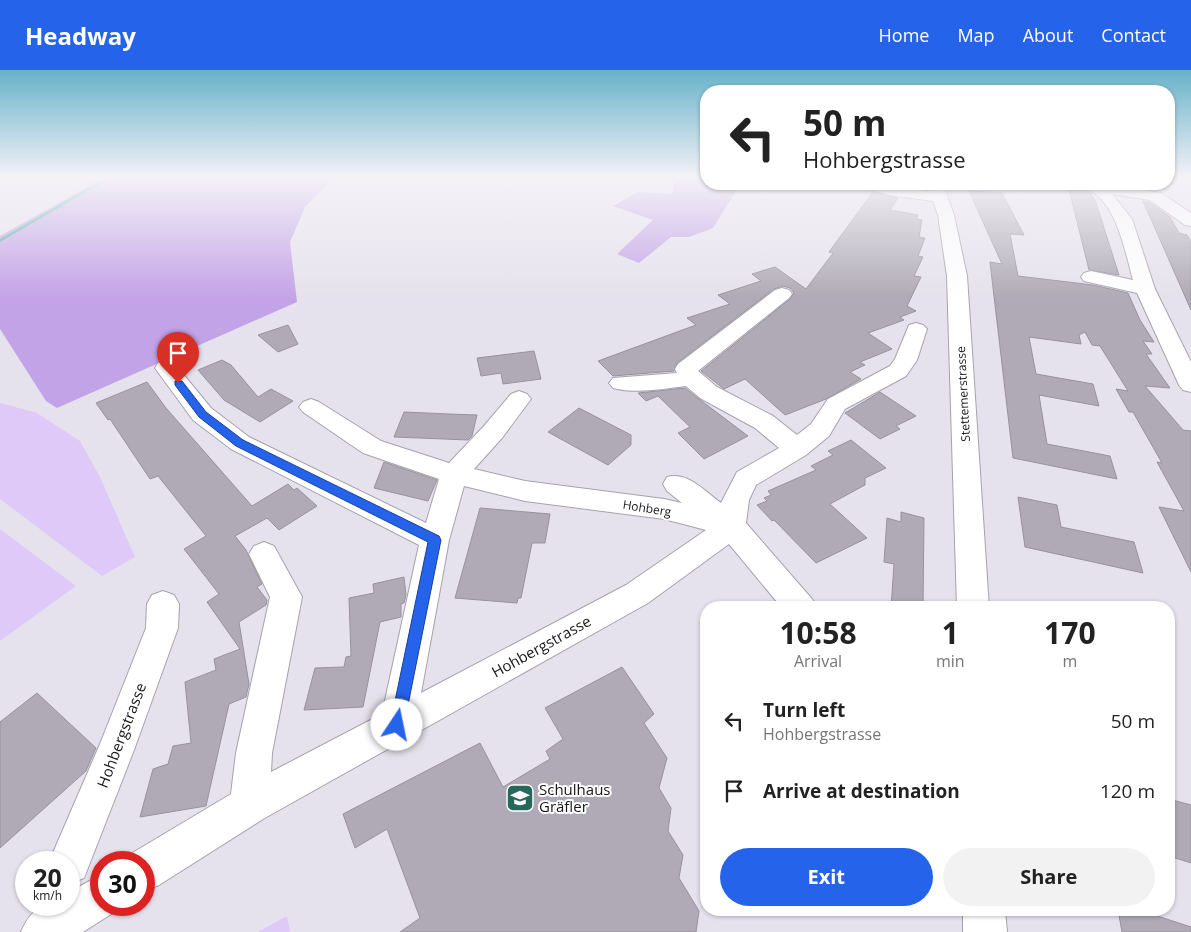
<!DOCTYPE html>
<html lang="en">
<head>
<meta charset="utf-8">
<style>
  body { margin:0; font-family:"Open Sans",sans-serif; background:#f2f2f2; color:#222; height:100vh; display:flex; flex-direction:column; font-size:19px; white-space:nowrap }
  * { box-sizing:border-box; margin:0 }
  p { font-size:16px; color:#767676 }
  .icon { flex:none; width:28px; height:28px; fill:none; stroke:currentColor; stroke-width:2; stroke-linecap:round; stroke-linejoin:round }
  .map { position:relative; flex:1; overflow:hidden }
  .side { position:absolute; left:700px; top:531px; width:475px; height:315px; display:flex; flex-direction:column; background:#fff; border-radius:20px; box-shadow:0 1px 4px #0004 }
  .side>* { flex:none }
  .top-card { position:absolute; left:700px; top:15px; width:475px; height:105px; border-radius:20px; box-shadow:0 1px 4px #0004; background:#fff; color:#222; overflow:hidden }
  .speed { position:absolute; left:15px; top:781px; display:flex; gap:10px; font-size:25px; font-weight:700; text-align:center }
  .speed>* { display:grid; place-content:center; width:65px; height:65px; border-radius:50%; background:#fff; box-shadow:0 1px 4px #0004; line-height:1 }
  .speed small { font-size:12px; font-weight:400 }
  .speed .limit { border:8px solid #d22; background:#fff; color:#111 }
  .pin { position:absolute; display:grid; place-items:center; width:42px; height:42px; color:#fff; margin:-51px -21px; border-radius:50% 50% 50% 0; rotate:-45deg; box-shadow:0 0 5px #0007 }
  .pin .icon { rotate:45deg }
  .me { position:absolute; width:55px; margin:-28px; rotate:11deg; stroke-linejoin:round; filter:drop-shadow(0 0 4px #0008) }
  .turn { display:flex; align-items:center; gap:18px; height:105px; padding:0 20px; font-size:22px }
  .turn .icon { width:65px; height:65px; stroke-width:2.5 }
  .turn b { display:block; font-size:35px; line-height:42px }
  .eta { display:flex; justify-content:space-evenly; align-items:center; height:85px; text-align:center }
  .eta b { font-size:30px; font-weight:700; line-height:35px }
  .button { display:flex; gap:10px; margin-top:auto; padding:10px 20px }
  .button a { flex:1; height:58px; border-radius:30px; background:#2563eb; color:#fff; font-size:20px; font-weight:700; line-height:58px; text-align:center }
  .button a+a { background:#f2f2f2; color:#222 }
  ul { padding:0; list-style:none }
  li { display:flex; align-items:center; gap:15px; height:70px; padding:0 20px }
  li div { flex:1 }
  li b { display:block; font-size:19px }
  li em { font-style:normal }
  header { display:flex; align-items:center; gap:30px; box-sizing:border-box; height:70px; padding:0 25px; background:#2563eb; color:#fff }
  header strong { font-size:24px }
  nav { display:flex; gap:28px; margin-inline-start:auto; font-size:18px }
  .map>svg:first-child { display:block }
</style>
</head>
<body>
<header>
<strong>Headway</strong>
<nav><a>Home</a><a>Map</a><a>About</a><a>Contact</a></nav>
</header>
<div class="map">
<svg width="1191" height="862" viewBox="0 0 1191 862">
  <rect width="100%" height="100%" fill="#e6e2ed"/>
  <path fill="#dec9f8" d="M0 333 37 343 80 371 100 407 135 487 102 506 0 429Z
    M0 459 76 516 0 571Z
    M287 846 290 862H258Z"/>
  <path fill="#c3a3e7" d="M105 107H334L305 137 290 172 297 232 57 338 46 331 0 259V166Z
    M669 107H706V114H740L713 158 689 167H671L639 193 617 184 653 150 613 136 638 122 672 124 675 112Z"/>
  <g fill="none" stroke-linecap="round" stroke-linejoin="round">
    <path fill="#47b09b" fill-rule="evenodd" d="M112 107H117L88 121 0 172V169L86 119Z"/>
  </g>
  <path fill="#afaab5" stroke="#97929d" d="M1068 115 1081 117 1091 124 1096 133 1119 205 1089 200Z
    M969 121 1002 123 1024 165 1010 164 1018 206 1093 215 1128 223 1140 250 1154 272 1143 271 1152 284H1146L1170 318 1145 316 1183 360 1191 361V502L1159 437 1184 441 1157 392 1162 393 1133 342H1129L1116 319 1128 321 1100 276 1092 275 1085 262 1079 265 1081 274 1029 267 1036 304 1093 314 1099 336 1039 325 1047 374 1110 386 1117 409 1013 388 990 192 1002 194Z
    M873 122 898 128 890 140 918 145 916 149 922 150 919 167 925 168 918 186 923 187 914 206 921 207 907 236 916 241 900 247 904 250 868 263 892 279 860 292 865 295 850 302 861 309 826 329 785 345 745 309 724 319 701 301 790 229 794 223 790 218 783 216 774 219 677 293 674 301 613 306 598 291 696 255 687 248 730 234 718 225 761 211 752 204 775 197 806 219 833 183 829 182Z
    M1143 131 1149 132 1170 147 1179 163 1187 165 1191 172V240Z
    M288 255 298 274 278 282 258 265Z
    M534 281 541 309 503 314 501 303 481 306 477 288Z
    M222 290 231 295 258 327 271 319 293 331 260 352 224 330 198 300Z
    M147 312 166 338 252 436 288 414 294 420 297 418 317 436 279 460 267 448 235 466 246 480 262 514 257 517 267 530 266 535 239 552 249 614 246 627 229 634 206 736 140 747 153 699 168 694 173 676 191 673 185 612 216 600 214 589 240 579 207 532 219 524 184 479 206 466 158 406 150 409 110 349 108 350 96 333Z
    M685 318 699 329 748 366 704 389 678 363 690 357 658 326 646 331 638 323Z
    M880 322 916 346 896 356 900 359 880 369 845 343Z
    M579 338 631 365V375L608 395 548 362Z
    M404 342 449 344 477 345 472 366 468 370 394 367Z
    M851 370 886 398 865 408V415L830 434 867 468 816 493 774 450 772 451 757 435 767 431 764 428 771 425 768 421 816 400 811 396 833 385 828 381Z
    M384 392 437 410 428 431 374 418Z
    M1018 427 1057 435 1061 457 1134 472 1143 503 1025 477Z
    M480 438 550 444 545 473H532L521 528H518L517 533 455 528Z
    M901 442 924 448 923 538H891L894 494 884 492 887 448 901 452Z
    M404 507 406 525 404 533 401 534V547L380 552 363 637 304 640 315 598 344 597 346 587 351 586 349 528 374 523 373 514Z
    M622 597 654 644 644 653 667 688 659 718 671 738 668 761 683 785 679 808 699 841 696 862H400L420 848 387 759 355 778 343 744 480 673 503 717 550 689 546 681 563 669 545 638Z
    M37 623 96 678 86 701 0 778V652Z
    M1169 729 1191 735V793L1169 786Z
    M1118 840H1139L1191 857V862H1122Z"/>
  <g fill="none" stroke-linecap="round" stroke-linejoin="round">
    <g stroke="#a6a2ac" stroke-width="2">
      <path id="minor" d="M862 114H885L929 121 927 114H943L954 145 967 206 989 538H957L947 206 938 145 933 131 889 125 864 117Z
        M1082 114H1110L1161 123 1191 143V156L1185 155 1150 130 1112 124 1132 149 1155 219 1191 292V322L1183 320 1179 315 1137 223 1084 211 1081 207 1084 203 1091 201 1133 210C1125 182 1116 126 1083 118Z
        M782 218 789 220 792 224 789 228 698 301 717 317 773 346 797 365 811 354 828 329 890 296 895 289 909 255 916 253 923 255 927 259 917 290 906 306 845 339 829 366 806 385 756 415 749 430 746 453 812 529 817 538H782L729 474 648 533 263 749 159 815 144 821V792H126L129 785 231 724 236 683 270 527 249 484 254 476 264 472 274 476 302 527 272 683 271 702 382 644 419 475 231 379 193 350 155 298 158 293 166 291 174 293 211 338 249 367 426 453 439 409 363 383 303 342 299 337 303 332 311 329 319 332 381 371 449 393 484 356 511 324 519 321 527 324 531 329 502 368 474 399 525 411 664 429 682 433 667 421 663 414 667 407C687 401 705 421 721 433L737 402 779 378 755 358 700 328 686 316C661 319 637 324 613 318L609 313 613 308 677 303 675 299 678 294 775 220ZM464 416 525 431 664 449 706 460 626 515 421 623 449 470Z
        M163 521 174 525 179 534 178 558 134 680 84 808 69 814V792H49L100 674 146 558 147 534 152 525Z
        M101 805V835H118L116 841 83 862H21C32 836 43 835 69 835V822Z
        M963 840H1005L1007 862H963Z"/>
    </g>
    <use href="#minor" fill="#fff" fill-rule="evenodd"/>
  </g>
  <linearGradient id="sky" x2="0" y2="1"><stop stop-color="#67b2c9"/><stop offset="0.47" stop-color="#f4f2f7"/><stop offset="1" stop-color="#f4f2f7" stop-opacity="0"/></linearGradient>
  <rect width="1191" height="228" fill="url(#sky)"/>
  <path fill="#2563eb" stroke="#184099" d="M175 311H182L206 342 243 370 439 466 441 470 403 660 397 662 392 660 390 655 428 472 236 376 199 347 175 315Z"/>
  <defs>
    <g id="school-square" transform="scale(1.4375)"><rect x="-9" y="-9" width="18" height="18" rx="4" fill="#24695b" stroke="#fff"/><path d="M0-5L7-2L0 1L-7-2ZM-4 1L0 2.5L4 1V4Q0 6-4 4Z" fill="#fff"/></g>
  </defs>
  <g fill-rule="evenodd">
    <use href="#school-square" x="520" y="728"/>
  </g>
  <g text-anchor="middle" dominant-baseline="central" stroke-width="4" stroke-linejoin="round" paint-order="stroke">
    <g font-size="12" fill="#18161a" stroke="#fff">
      <text transform="translate(963 324) rotate(-93)">Stettemerstrasse</text>
      <text transform="translate(647 438) rotate(9)">Hohberg</text>
    </g>
    <g font-size="15" fill="#18161a" stroke="#fff">
      <text transform="translate(541 576) rotate(-29)">Hohbergstrasse</text>
      <text transform="translate(121 665) rotate(-69)">Hohbergstrasse</text>
    </g>
    <g font-size="15" fill="#18161a" stroke="#fff" text-anchor="start">
      <text x="539" y="719">Schulhaus<tspan x="539" dy="17">Gräfler</tspan></text>
    </g>
  </g>
</svg>
<div class="speed"><div>20<small>km/h</small></div><div class="limit">30</div></div>
<div class="pin" style="left:178px;top:313px;background:#d93025"><svg class="icon" aria-label="arrive" viewBox="0 0 24 24"><path d="M6 21V4h12l-3 4 3 4H6"/></svg></div>
<svg class="me" style="left:397px;top:655px" viewBox="-20 -20 40 40"><circle r="19" fill="#fff"/><path d="M0-13L10 11 0 6-10 11z" fill="#2563eb"/></svg>
<div class="top-card">
<div class="turn"><svg class="icon" aria-label="left" viewBox="0 0 24 24"><path d="M17 20v-9H6M10 6l-5 5 5 5"/></svg><div><b>50 m</b>Hohbergstrasse</div></div>
</div>
<section class="side">
<div class="eta">
<div><b>10:58</b><p>Arrival</p></div>
<div><b>1</b><p>min</p></div>
<div><b>170</b><p>m</p></div>
</div>
<ul>
<li><svg class="icon" aria-label="left" viewBox="0 0 24 24"><path d="M17 20v-9H6M10 6l-5 5 5 5"/></svg><div><b>Turn left</b><p>Hohbergstrasse</p></div><em>50 m</em></li>
<li><svg class="icon" aria-label="arrive" viewBox="0 0 24 24"><path d="M6 21V4h12l-3 4 3 4H6"/></svg><div><b>Arrive at destination</b></div><em>120 m</em></li>
</ul>
<div class="button"><a>Exit</a><a>Share</a></div>
</section>
</div>
</body>
</html>
